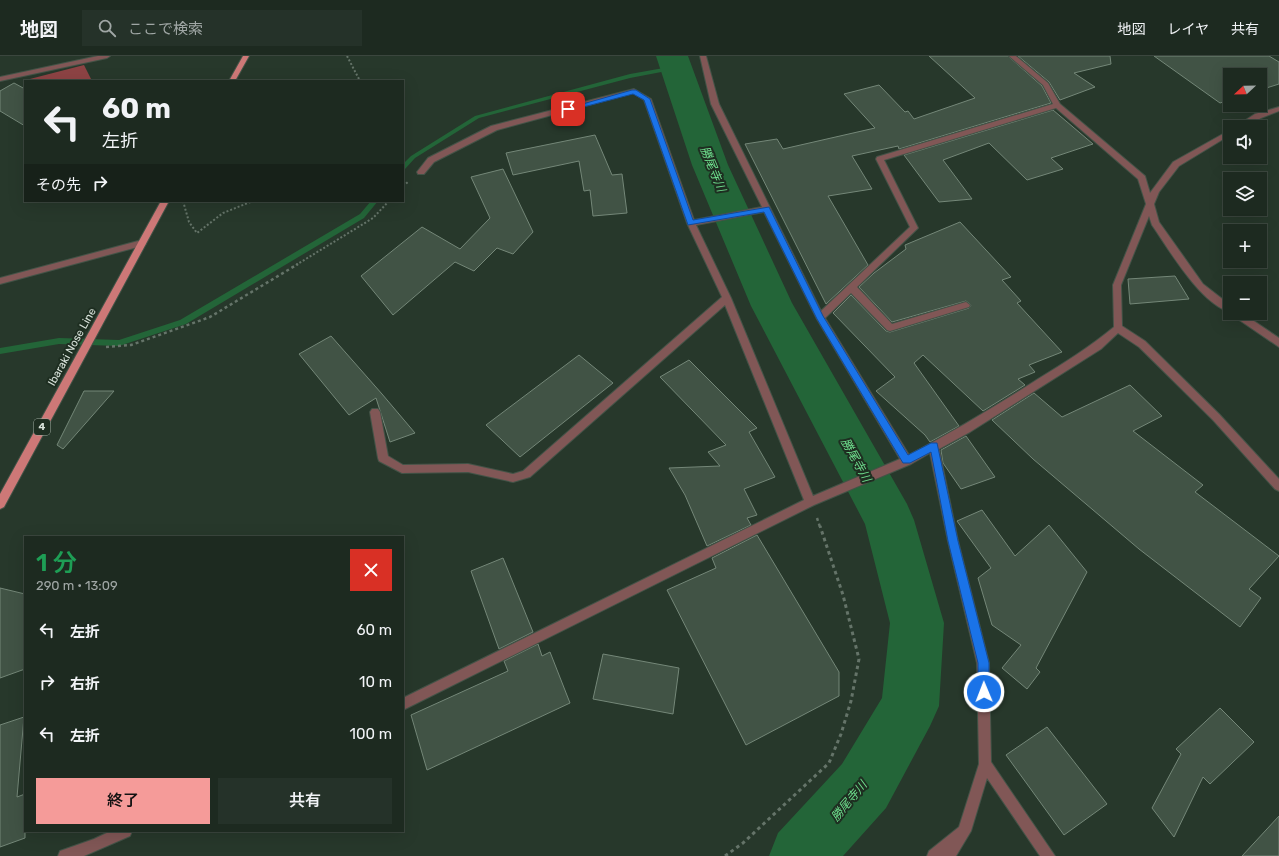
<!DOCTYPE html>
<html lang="ja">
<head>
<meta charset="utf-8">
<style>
  body { margin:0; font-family:Rubik,"Noto Sans JP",sans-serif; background:#253229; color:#f1f3f6; height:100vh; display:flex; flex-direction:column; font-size:15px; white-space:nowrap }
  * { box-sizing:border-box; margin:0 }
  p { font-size:13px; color:#a0a7a5 }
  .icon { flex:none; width:22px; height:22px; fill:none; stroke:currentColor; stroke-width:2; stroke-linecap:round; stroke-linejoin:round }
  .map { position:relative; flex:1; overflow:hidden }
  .panel { position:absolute; left:24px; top:480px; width:380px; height:296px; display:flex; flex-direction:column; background:#1d2a20; border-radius:0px; box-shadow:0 4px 16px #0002,0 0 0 1px #3b463e }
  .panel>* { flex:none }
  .top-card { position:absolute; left:24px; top:24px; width:380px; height:122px; border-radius:0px; box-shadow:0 4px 16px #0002,0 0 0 1px #3b463e; background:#1d2a20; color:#f1f3f6; overflow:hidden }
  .needle { width:26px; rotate:248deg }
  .tools { position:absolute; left:1223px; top:12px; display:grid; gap:8px }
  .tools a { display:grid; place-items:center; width:44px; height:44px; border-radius:0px; background:#1d2a20; box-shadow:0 4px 16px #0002,0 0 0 1px #3b463e; font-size:20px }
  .pin { position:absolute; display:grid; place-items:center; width:34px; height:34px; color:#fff; margin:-17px; border-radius:8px; box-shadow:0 2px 6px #0006 }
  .me { position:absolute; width:44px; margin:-22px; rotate:359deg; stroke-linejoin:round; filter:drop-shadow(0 0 3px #0008) }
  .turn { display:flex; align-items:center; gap:14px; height:84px; padding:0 12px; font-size:18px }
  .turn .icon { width:52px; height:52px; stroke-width:2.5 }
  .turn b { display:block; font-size:28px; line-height:34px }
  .then { display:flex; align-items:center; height:38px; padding:0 12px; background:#0003; gap:8px; font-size:15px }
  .round { display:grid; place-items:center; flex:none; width:42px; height:42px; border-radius:0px; background:#253229 }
  .head { display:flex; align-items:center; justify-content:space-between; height:68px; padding:0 12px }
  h1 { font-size:24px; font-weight:600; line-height:30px; color:#1e9e55 }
  .cta { display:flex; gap:8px; margin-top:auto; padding:8px 12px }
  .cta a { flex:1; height:46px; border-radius:0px; background:#f59b99; color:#111; font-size:16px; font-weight:600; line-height:46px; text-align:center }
  .cta a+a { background:#253229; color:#f1f3f6 }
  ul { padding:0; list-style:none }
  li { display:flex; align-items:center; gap:12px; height:52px; padding:0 12px }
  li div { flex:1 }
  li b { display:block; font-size:15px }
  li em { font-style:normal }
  header { display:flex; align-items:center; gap:24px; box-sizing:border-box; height:56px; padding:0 20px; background:#1d2a20; border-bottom:1px solid #3b463e }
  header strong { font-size:19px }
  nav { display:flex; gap:22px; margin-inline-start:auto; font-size:14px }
  .search { width:280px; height:36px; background:#253229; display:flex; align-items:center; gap:10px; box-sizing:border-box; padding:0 14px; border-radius:0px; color:#a0a7a5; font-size:15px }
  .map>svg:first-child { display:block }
</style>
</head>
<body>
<header>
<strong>地図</strong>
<div class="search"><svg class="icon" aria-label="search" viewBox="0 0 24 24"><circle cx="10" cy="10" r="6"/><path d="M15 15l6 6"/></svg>ここで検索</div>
<nav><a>地図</a><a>レイヤ</a><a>共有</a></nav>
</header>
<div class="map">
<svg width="1279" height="800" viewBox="0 0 1279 800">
  <rect width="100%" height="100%" fill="#27382b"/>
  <path fill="#8d4344" d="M84 9 92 25 26 24Z"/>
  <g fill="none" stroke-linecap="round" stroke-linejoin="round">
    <path fill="#236538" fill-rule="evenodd" d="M675 10 677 11V13L630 22 479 62 415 102 405 113 403 114V108L411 100 475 60 630 18Z
      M371 145H378L364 162 186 268 119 290 59 288 0 298V292L59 282 119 284 180 264 360 158Z"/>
    <path fill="#236538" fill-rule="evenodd" d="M656 0H688L728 109 792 247 907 448 914 464 944 567 939 650 930 670 886 752 843 800H769L778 777 842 708 882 642 890 567 865 468 751 250 692 109Z"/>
  </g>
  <path fill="#415345" stroke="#748778" d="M929 0H1008L1042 30 1051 47 899 93 898 90 852 100 872 133 828 140 868 209 826 248 745 88 777 83 783 93 875 72 844 38 879 29 905 56 908 55 914 63 975 42Z
    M1018 0H1110L1111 8 1074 17 1095 31 1060 44 1049 26Z
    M1154 0H1269L1279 6V28L1260 34V19H1230V44L1220 47Z
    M14 27 25 33V70L0 55V35Z
    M1053 54 1093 88 1051 102 1063 113 1027 124 989 87 943 104 972 143 939 146 904 99Z
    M595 79 612 119 622 118 627 157 593 160 590 134 584 135 579 105 513 119 506 97Z
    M503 113 533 176 513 198 497 192 474 215 455 206 393 259 361 220 422 171 460 193 490 162 471 121Z
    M960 166 1011 221 1002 224 1021 245 1017 247 1062 296 1029 309 1035 316 1018 323 1025 329 983 355 923 299 914 307 959 370 930 386 925 379 876 335 895 321 833 257 851 239 886 275 890 276 969 252 971 249 966 245 892 266 859 231 874 217 906 193 905 189Z
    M1175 220 1189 243 1130 248 1128 223Z
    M331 280 382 338 415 377 390 386 376 342 349 359 299 298Z
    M579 299 613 327 520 401 486 369Z
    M689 304 757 372 749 376 775 421 744 433 757 459 747 462 751 469 707 490 685 439 669 412 720 410 708 396 726 389 660 321Z
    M1130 329 1162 360 1133 375 1203 429 1195 436 1279 500 1249 533 1261 542 1240 571 1139 493 1033 403 992 364 1034 337 1062 361Z
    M84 335H114L63 393 57 389Z
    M966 380 995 421 961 433 943 407 941 394Z
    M982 454 1015 500 1049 469 1087 516 1036 612 1040 616 1027 633 1002 612 1021 589 992 569 978 522 991 512 957 465Z
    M757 479 839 616V640L746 689 667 534 716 512 712 502Z
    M503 502 533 576 499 593 471 515Z
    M0 532 25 538V613L0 622Z
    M538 588 542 600 550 596 570 647 427 714 411 659 508 615 504 605Z
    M603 598 679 612 673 658 593 643Z
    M1220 652 1254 686 1210 728 1203 721 1174 781 1152 752 1181 698 1176 693Z
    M24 661 17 741 25 738V782L0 791V669Z
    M1047 671 1107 748 1064 779 1006 699Z
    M1279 760V800H1242Z"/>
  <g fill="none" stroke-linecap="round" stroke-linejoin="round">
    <g stroke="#435347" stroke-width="2">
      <path id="minor" d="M98 0H110L107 2 0 25V21Z
        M700 0H706L719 48 821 255 910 171 876 103 877 101 1053 48 1043 29 1009 0H1016L1048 27 1060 48 1145 120 1150 137 1173 106 1230 74V79L1179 110 1159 136 1154 148 1159 166 1203 228 1230 249V256C1200 247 1170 195 1152 169L1149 160 1121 229 1122 270 1145 285 1219 358 1279 423V435L1275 433 1213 364 1139 291 1118 277 1101 293 970 376 939 393 958 485 989 607 991 706 1055 800H1040L987 722 971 775 956 800H927L929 795 959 771 979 708 977 607 948 485 930 397 911 408 814 449 403 654V642L804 444 725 249 530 421 513 426 468 416 402 417 379 405 378 402 370 356 372 353H378L380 356 388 400 403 409 468 408 513 418 523 415 722 241 687 167 644 44 633 37 497 74 434 106 424 118H418L417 116 428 102 491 70 634 33 651 43 694 164 762 151 711 48ZM1056 52 1138 123 1146 148 1113 229 1114 271C1090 291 1064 307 1038 323 996 350 953 376 909 399L825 262 851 237 887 274 890 275 969 251 970 249 966 246 892 268 857 231 918 172 884 104ZM764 156 817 263 900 403 813 440 731 242 696 169Z
        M1279 51V55L1261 62 1244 71H1235L1255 58Z
        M142 184 146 187 145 189 0 228V222Z
        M1231 257H1242L1279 282V291L1232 259Z
        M111 775H132L130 780 84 800H58L60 795 94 783Z"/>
    </g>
    <g stroke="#435347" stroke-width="2">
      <path id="major" d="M243 0H249L235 25H229Z
        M161 145H169L4 451 0 453V438Z"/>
    </g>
    <path stroke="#657469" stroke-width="2" stroke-dasharray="2 2" stroke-linecap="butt" d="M347 0 360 25
      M403 130 409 125
      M183 145 189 166 197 177 223 157 253 145
      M296 209 373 162 389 145"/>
    <path stroke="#657469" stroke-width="2.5" stroke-dasharray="3 3" stroke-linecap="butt" d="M106 291 131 289 210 261 298 208
      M817 462 820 471"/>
    <path stroke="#657469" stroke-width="3" stroke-dasharray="3.5 3.5" stroke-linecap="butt" d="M725 800 743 787 829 707 841 678 851 645 859 603 843 539 820 470"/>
    <use href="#minor" fill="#815756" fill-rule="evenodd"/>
    <use href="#major" fill="#cd7877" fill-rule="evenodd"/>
  </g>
  <path fill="#1a73e8" stroke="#114b97" d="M632 34H636L650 43 693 164 769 151 823 260 908 399 931 387H937L958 485 989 607V636L988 640 984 641 980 640 978 636V607L948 485 931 396 910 407H903L817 263 764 156 688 169 644 44 633 38 568 55 565 53Z"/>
  <g text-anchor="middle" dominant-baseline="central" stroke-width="4" stroke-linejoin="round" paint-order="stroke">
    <rect fill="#1e2e21" stroke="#a0aca2" stroke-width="1" x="34" y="363" width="16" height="16" rx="3"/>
    <g font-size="10" font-weight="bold" fill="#d8e2da">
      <text x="42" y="371">4</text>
    </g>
    <g font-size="11" fill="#d8e2da" stroke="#1e2e21">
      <text transform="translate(72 291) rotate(-61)">Ibaraki Nose Line</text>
    </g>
    <g font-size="12" font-style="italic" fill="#6ede8d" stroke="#1e2e21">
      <text transform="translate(713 113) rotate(68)">勝尾寺川</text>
      <text transform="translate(856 404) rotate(61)">勝尾寺川</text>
      <text transform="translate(849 745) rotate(-50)">勝尾寺川</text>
    </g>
  </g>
</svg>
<div class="tools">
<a><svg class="needle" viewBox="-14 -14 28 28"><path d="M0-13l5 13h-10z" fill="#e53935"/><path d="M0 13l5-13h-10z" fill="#a0a7a5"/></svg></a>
<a><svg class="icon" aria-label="sound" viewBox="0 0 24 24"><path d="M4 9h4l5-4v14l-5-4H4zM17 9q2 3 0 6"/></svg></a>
<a><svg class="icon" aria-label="layers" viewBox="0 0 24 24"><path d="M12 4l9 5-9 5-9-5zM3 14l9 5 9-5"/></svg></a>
<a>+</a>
<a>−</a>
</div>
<div class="pin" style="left:568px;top:53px;background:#d93025"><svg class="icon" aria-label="arrive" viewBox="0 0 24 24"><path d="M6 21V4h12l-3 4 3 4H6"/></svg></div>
<svg class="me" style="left:984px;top:636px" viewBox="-20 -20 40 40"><circle r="17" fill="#1a73e8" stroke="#fff" stroke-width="3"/><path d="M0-11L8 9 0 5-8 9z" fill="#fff"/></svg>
<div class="top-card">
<div class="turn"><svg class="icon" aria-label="left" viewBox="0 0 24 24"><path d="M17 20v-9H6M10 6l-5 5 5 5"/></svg><div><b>60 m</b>左折</div></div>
<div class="then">その先<svg class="icon" aria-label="right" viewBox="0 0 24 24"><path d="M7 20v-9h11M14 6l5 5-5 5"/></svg></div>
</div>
<section class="panel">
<div class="head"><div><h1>1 分</h1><p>290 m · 13:09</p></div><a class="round" style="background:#d93025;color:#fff"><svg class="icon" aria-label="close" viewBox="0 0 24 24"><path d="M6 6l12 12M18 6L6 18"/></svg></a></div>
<ul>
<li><svg class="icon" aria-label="left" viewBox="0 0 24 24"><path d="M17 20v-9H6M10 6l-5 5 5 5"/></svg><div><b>左折</b></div><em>60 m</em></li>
<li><svg class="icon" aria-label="right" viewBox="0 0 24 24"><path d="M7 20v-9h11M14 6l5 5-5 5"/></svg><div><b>右折</b></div><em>10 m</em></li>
<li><svg class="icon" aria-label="left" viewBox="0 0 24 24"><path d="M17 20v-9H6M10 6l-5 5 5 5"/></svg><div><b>左折</b></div><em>100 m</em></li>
</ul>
<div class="cta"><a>終了</a><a>共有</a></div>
</section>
</div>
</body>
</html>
